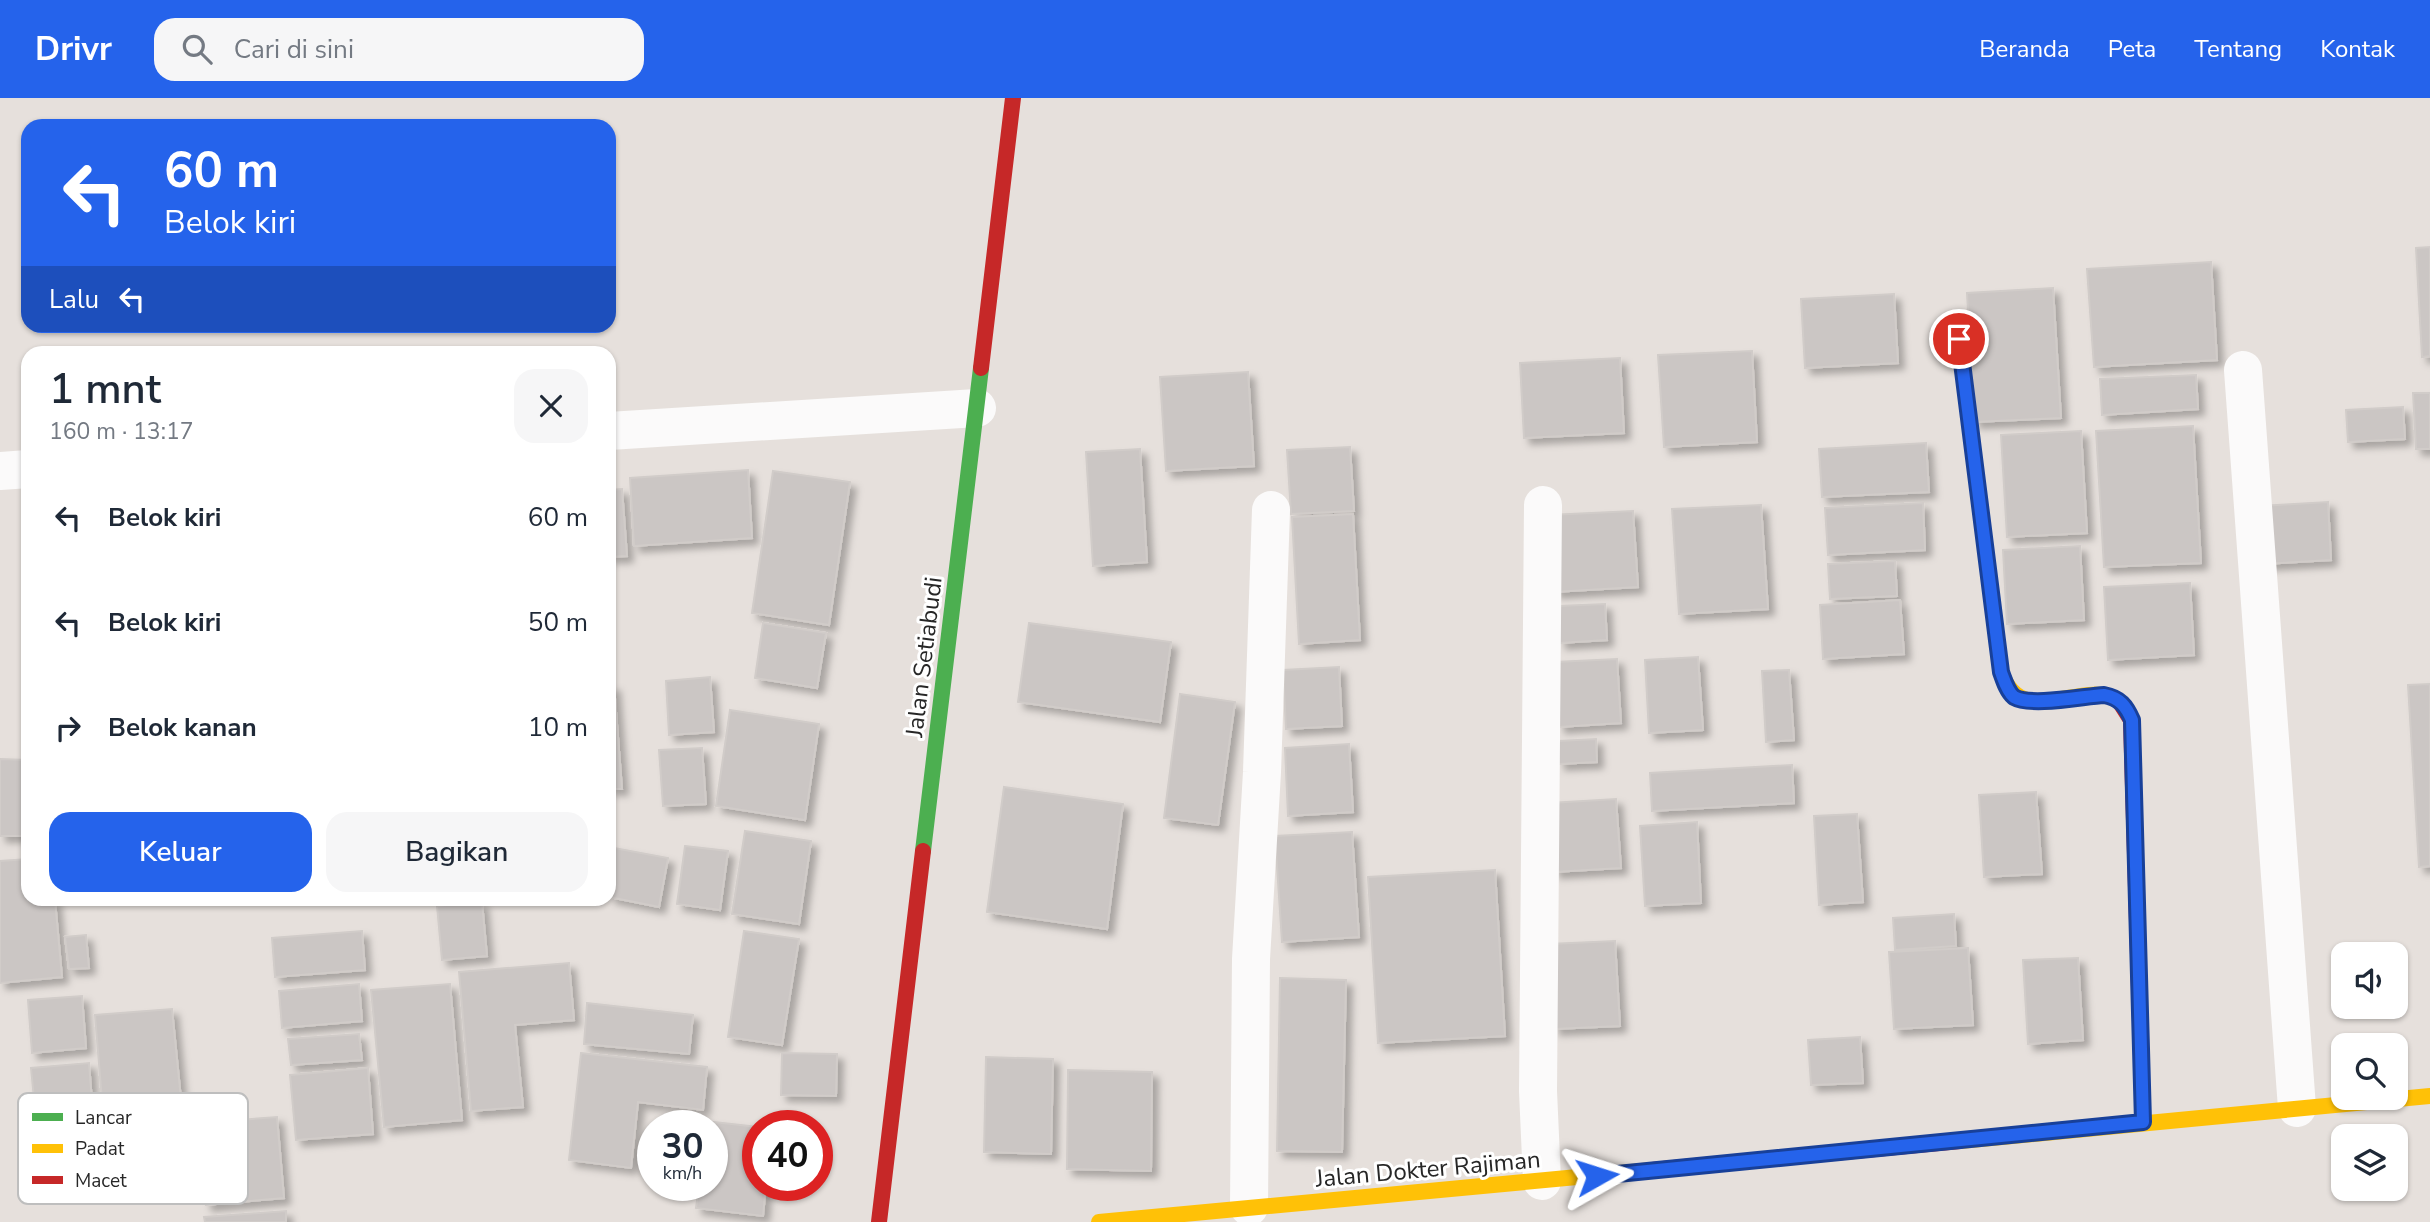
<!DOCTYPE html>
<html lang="id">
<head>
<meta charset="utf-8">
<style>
  body { margin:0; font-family:"Nunito Sans",sans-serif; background:#f6f6f7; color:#1f2937; height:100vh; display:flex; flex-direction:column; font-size:26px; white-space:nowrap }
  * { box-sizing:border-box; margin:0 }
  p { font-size:23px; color:#747a83 }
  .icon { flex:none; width:38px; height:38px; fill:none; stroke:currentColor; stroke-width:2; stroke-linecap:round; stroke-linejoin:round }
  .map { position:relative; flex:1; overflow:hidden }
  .panel { position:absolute; left:21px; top:248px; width:595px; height:560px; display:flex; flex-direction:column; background:#fff; border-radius:21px; box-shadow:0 2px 5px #0004 }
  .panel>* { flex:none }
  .banner { position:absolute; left:21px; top:21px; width:595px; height:214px; border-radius:21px; box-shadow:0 2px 5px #0004; background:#2563eb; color:#fff; overflow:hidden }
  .tools { position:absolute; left:2331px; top:844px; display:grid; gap:14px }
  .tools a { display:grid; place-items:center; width:77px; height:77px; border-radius:14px; background:#fff; box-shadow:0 2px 5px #0004; font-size:35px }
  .speed { position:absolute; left:637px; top:1012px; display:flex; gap:14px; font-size:35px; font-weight:700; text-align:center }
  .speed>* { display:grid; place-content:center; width:91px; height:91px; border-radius:50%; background:#fff; box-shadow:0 2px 5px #0004; line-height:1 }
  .speed small { font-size:18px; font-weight:400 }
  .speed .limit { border:10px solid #d22; background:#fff; color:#111 }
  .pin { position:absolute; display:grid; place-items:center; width:60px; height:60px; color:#fff; margin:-30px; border:4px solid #fff; border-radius:50%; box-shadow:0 2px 7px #0007 }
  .me { position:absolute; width:77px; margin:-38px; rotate:84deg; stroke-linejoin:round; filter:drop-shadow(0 0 5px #0008) }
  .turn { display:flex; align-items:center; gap:24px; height:147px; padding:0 28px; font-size:32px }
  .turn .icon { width:91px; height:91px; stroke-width:2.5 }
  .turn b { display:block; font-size:49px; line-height:60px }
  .then { display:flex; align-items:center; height:66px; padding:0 28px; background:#0003; gap:14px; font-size:26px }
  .round { display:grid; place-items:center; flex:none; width:74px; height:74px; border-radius:21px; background:#f6f6f7 }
  .head { display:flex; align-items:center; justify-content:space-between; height:119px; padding:0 28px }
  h1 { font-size:42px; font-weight:600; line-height:52px }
  .cta { display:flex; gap:14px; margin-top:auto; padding:14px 28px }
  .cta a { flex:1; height:80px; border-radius:21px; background:#2563eb; color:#fff; font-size:28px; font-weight:600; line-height:80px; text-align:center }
  .cta a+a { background:#f6f6f7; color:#1f2937 }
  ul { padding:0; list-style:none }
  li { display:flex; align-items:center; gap:21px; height:105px; padding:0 28px }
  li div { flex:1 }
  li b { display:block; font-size:26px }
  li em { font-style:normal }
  header { display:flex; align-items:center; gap:42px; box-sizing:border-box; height:98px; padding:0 35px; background:#2563eb; color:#fff }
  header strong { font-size:33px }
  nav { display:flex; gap:38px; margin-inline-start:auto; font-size:24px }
  .search { width:490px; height:63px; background:#f6f6f7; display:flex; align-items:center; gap:18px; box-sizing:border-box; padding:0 24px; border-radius:21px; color:#747a83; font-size:26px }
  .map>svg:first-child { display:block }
</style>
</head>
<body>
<header>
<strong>Drivr</strong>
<div class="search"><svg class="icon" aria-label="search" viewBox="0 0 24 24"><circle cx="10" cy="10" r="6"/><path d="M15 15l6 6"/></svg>Cari di sini</div>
<nav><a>Beranda</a><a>Peta</a><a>Tentang</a><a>Kontak</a></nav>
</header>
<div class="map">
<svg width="2430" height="1124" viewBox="0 0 2430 1124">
  <defs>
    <filter id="shadow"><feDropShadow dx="6" dy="6" stdDeviation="3.5" flood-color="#0004"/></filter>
  </defs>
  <rect width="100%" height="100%" fill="#e6e0dc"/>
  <path fill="#cbc6c4" stroke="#d1ccc9" stroke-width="2" filter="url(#shadow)" d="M2430 149V258L2422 259 2416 150Z
    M2211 164 2217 262 2094 269 2087 171Z
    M2053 190 2061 320 1974 324 1967 195Z
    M1894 196 1898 265 1805 270 1801 201Z
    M1752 253 1757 344 1664 349 1658 257Z
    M1620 260 1624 335 1524 340 1520 265Z
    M1248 274 1254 368 1166 373 1160 279Z
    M2196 277 2198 311 2102 317 2100 281Z
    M2413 295H2430V351H2416Z
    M2403 309 2405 341 2348 344 2346 312Z
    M2193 328 2201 465 2104 469 2096 333Z
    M2081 333 2087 435 2007 439 2001 337Z
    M1926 345 1929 394 1822 399 1819 351Z
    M1350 349 1354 413 1291 416 1287 352Z
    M1140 351 1147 464 1093 468 1086 354Z
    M748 372 752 440 634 448 630 380Z
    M773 373 850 384 829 527 752 515Z
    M622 391 627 458 609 459V392Z
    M2328 404 2331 462 2264 466 2260 408Z
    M1923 405 1925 452 1828 457 1825 410Z
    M1761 407 1768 511 1679 516 1672 411Z
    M1633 413 1638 489 1554 494 1549 417Z
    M1353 416 1360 542 1299 546 1292 419Z
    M2080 448 2084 522 2007 526 2003 452Z
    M1895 463 1897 498 1830 501 1828 466Z
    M2190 485 2194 557 2108 562 2104 489Z
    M1900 502 1904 556 1823 561 1820 507Z
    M1605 506 1607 542 1560 545 1558 508Z
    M763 525 826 535 817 590 755 580Z
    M1029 525 1171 544 1160 624 1018 604Z
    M1698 559 1703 632 1649 635 1645 562Z
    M1617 561 1621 625 1559 629 1555 564Z
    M1339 569 1342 628 1286 631 1283 572Z
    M1789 572 1794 642 1766 644 1762 573Z
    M710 579 714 634 669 637 666 583Z
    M2430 586V768L2419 769 2408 587Z
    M614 587 622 691H609V588Z
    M1180 596 1235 604 1218 727 1164 720Z
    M730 612 819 626 805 722 716 708Z
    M1596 641 1597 664 1559 666 1558 643Z
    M1349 646 1353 714 1288 718 1285 650Z
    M702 650 706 706 663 708 659 652Z
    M0 661 28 662V738H0Z
    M1792 667 1794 705 1652 713 1650 675Z
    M1004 689 1123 706 1107 831 987 814Z
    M2036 694 2042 776 1984 779 1979 697Z
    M1616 701 1621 770 1554 774 1550 705Z
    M1857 716 1863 804 1819 807 1814 718Z
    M1697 724 1701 805 1645 808 1640 728Z
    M745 733 811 743 799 826 732 816Z
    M1352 734 1359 839 1282 844 1275 738Z
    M685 748 728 753 720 812 677 806Z
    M609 749 668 760 659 809 609 799Z
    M28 761V802H55L62 879 0 885V763Z
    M1495 772 1505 938 1378 945 1368 779Z
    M482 804 487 858 442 862 437 808Z
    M1954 816 1956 848 1895 852 1893 820Z
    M362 833 365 872 275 879 272 840Z
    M744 833 799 841 782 947 728 939Z
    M86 837 89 870 69 871 65 839Z
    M1615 843 1620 928 1554 931 1549 846Z
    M1968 850 1973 927 1894 931 1889 854Z
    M2078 860 2083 942 2028 946 2023 862Z
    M569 865 574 922 515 927 523 1009 471 1013 459 874Z
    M1280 880 1346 882 1342 1054 1277 1053Z
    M359 886 362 923 282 930 279 893Z
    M450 886 462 1022 384 1029 371 892Z
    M82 898 86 950 32 955 28 902Z
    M587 905 693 917 689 956 584 946Z
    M172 911 189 1081 109 1088 95 917Z
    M359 936 362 962 291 967 288 941Z
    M1860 939 1863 985 1811 987 1808 942Z
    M581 955 707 969 703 1012 638 1004 631 1070 569 1062Z
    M782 955 837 956 836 998 781 997Z
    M986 959 1053 961 1051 1056 984 1054Z
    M89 965 98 1080 42 1085 31 970Z
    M368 970 373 1036 296 1042 290 977Z
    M1068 972 1152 974 1151 1073 1067 1071Z
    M277 1019 284 1100 206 1107 198 1025Z
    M705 1023 758 1029V1087H766L763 1118 696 1110 699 1087H712V1027H705Z
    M286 1113V1124H205L204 1119Z"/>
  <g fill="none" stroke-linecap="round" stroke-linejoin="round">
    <path stroke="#fbfafa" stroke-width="38" d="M2243 272 2297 1010
      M609 333 977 310
      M0 373 28 371
      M1542 1083 1538 993 1543 407
      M1249 1109 1251 861 1262 674 1271 412"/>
    <path stroke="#4caf50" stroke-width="16" d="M923 753 981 270"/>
    <path stroke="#ffc107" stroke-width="16" d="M1959 241 2001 574C2023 635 2081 579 2119 603
      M1960 1043 2430 998
      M1099 1124 1652 1072"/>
    <path stroke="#c62828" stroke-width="16" d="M981 270 1013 0
      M2119 603 2131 622 2143 1024
      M1652 1072 1960 1043
      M879 1124 923 753"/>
  </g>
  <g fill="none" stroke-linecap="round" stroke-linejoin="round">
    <g stroke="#184099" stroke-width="18">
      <path id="route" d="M1597 1078 2143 1024 2132 622C2126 608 2120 600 2104 597 2084 598 2031 609 2014 599 2007 593 2004 582 2001 574L1959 241"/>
    </g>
    <use href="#route" stroke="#2563eb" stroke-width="12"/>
  </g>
  <g text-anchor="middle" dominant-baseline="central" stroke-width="6" stroke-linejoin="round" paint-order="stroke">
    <g font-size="24" fill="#272727" stroke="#fff">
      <text transform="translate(924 559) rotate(-83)">Jalan Setiabudi</text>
      <text transform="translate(1428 1071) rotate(-5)">Jalan Dokter Rajiman</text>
    </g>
  </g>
  <rect x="18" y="995" width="230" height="111" rx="10" fill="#fff" stroke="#bebebe" stroke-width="2"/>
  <rect x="32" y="1015" width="31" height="8" fill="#4caf50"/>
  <rect x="32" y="1046" width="31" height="9" fill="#ffc107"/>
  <rect x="32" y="1078" width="31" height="8" fill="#c62828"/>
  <g font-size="19" fill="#272727">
    <text x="75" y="1026">Lancar</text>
    <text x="75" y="1057">Padat</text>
    <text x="75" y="1089">Macet</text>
  </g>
</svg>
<div class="tools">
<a><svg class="icon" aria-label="sound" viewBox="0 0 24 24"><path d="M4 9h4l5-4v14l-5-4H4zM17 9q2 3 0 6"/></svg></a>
<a><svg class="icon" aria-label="search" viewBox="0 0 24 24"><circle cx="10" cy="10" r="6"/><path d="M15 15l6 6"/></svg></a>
<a><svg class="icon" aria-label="layers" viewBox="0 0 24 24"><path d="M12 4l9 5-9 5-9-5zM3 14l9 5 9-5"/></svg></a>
</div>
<div class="speed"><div>30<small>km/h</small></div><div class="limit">40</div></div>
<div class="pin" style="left:1959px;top:241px;background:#d93025"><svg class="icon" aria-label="arrive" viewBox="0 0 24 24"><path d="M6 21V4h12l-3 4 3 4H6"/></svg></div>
<svg class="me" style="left:1597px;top:1078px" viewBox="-20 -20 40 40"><path d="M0-17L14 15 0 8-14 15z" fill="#2563eb" stroke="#fff" stroke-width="4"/></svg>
<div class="banner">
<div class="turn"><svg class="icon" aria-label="left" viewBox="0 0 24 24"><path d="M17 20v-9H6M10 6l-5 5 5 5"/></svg><div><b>60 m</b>Belok kiri</div></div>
<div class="then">Lalu<svg class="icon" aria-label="left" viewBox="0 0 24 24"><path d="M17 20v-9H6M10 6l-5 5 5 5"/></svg></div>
</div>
<section class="panel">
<div class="head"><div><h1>1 mnt</h1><p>160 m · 13:17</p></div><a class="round"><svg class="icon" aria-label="close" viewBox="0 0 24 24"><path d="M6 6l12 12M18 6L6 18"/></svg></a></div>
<ul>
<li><svg class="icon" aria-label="left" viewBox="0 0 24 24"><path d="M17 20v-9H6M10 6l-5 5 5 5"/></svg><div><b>Belok kiri</b></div><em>60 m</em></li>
<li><svg class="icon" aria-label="left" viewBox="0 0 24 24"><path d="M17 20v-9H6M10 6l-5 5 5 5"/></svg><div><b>Belok kiri</b></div><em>50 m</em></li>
<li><svg class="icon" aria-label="right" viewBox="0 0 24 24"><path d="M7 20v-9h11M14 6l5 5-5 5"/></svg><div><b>Belok kanan</b></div><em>10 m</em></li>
</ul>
<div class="cta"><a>Keluar</a><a>Bagikan</a></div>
</section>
</div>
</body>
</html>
